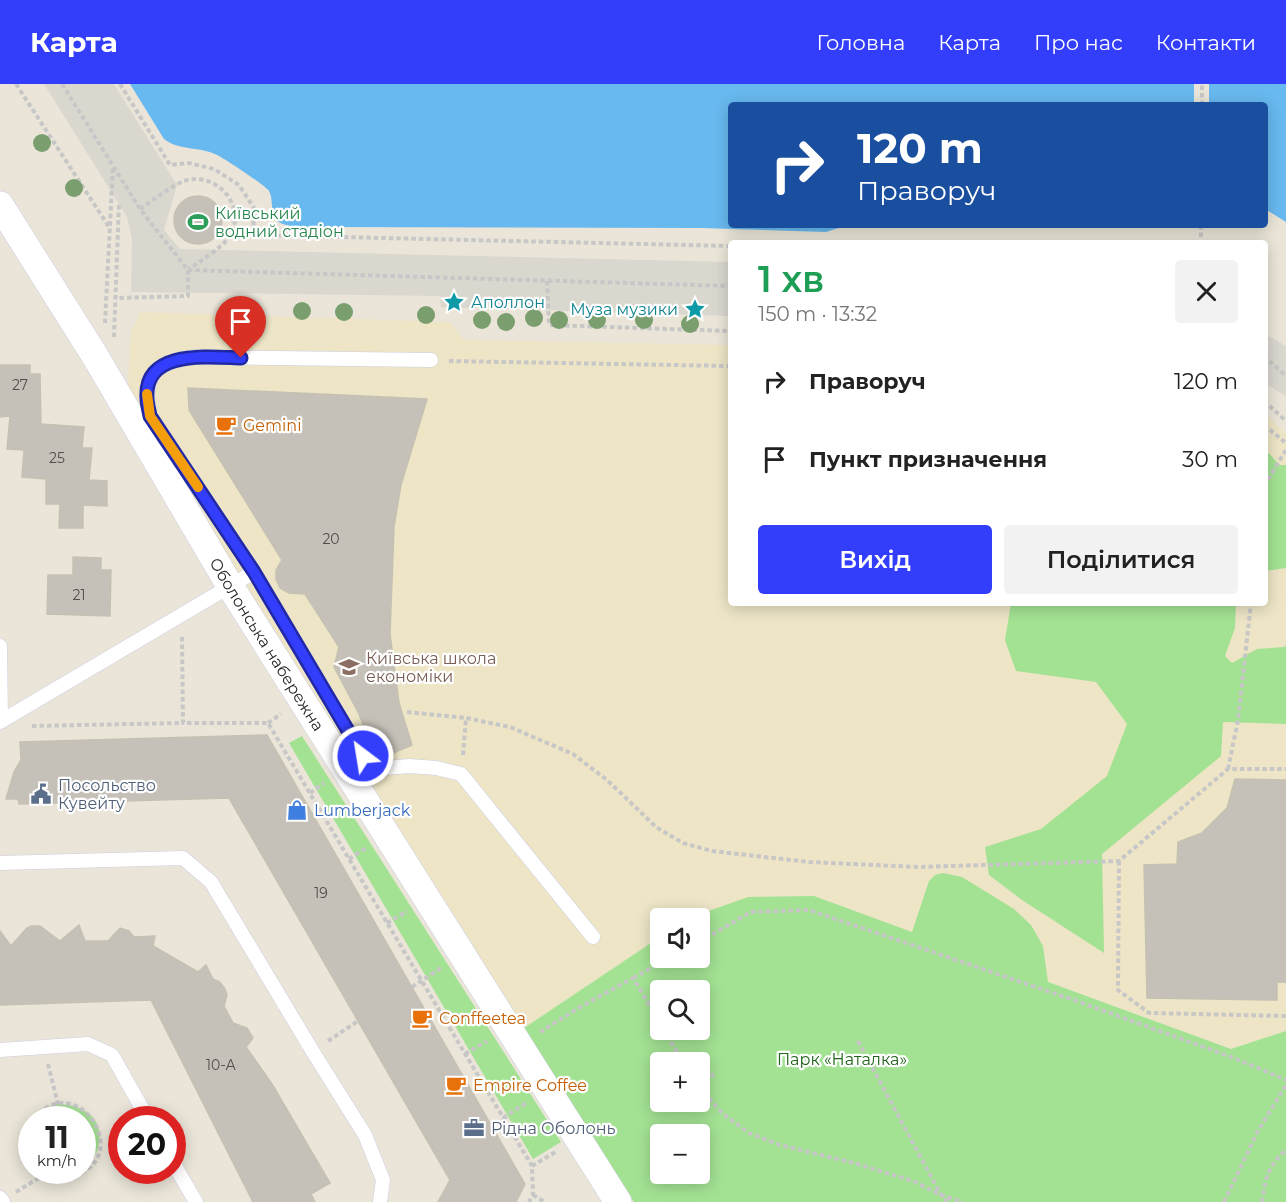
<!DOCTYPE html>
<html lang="uk">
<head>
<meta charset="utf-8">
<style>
  body { margin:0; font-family:Montserrat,sans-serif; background:#f2f2f2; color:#222; height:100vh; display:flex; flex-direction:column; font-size:22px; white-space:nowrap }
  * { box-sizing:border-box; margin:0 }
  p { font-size:20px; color:#767676 }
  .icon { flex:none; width:33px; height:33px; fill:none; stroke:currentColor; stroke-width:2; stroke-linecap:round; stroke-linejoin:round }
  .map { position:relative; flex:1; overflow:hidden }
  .side { position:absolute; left:728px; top:156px; width:540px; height:366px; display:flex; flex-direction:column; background:#fff; border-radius:6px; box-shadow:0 3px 15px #0003 }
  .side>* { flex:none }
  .banner { position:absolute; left:728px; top:18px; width:540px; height:126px; border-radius:6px; box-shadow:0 3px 15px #0003; background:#1a4fa0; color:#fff; overflow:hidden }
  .buttons { position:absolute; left:650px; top:824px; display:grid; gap:12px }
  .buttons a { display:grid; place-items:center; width:60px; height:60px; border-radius:6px; background:#fff; box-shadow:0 3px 15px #0003; font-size:30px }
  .speed { position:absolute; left:18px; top:1022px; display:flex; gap:12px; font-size:30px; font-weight:700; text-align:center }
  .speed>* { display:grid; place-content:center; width:78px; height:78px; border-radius:50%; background:#fff; box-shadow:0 3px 15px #0003; line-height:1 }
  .speed small { font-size:15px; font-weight:400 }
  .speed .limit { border:9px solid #d22; background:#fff; color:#111 }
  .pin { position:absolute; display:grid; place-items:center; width:51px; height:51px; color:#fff; margin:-62px -26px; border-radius:50% 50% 50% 0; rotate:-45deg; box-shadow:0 0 6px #0007 }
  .pin .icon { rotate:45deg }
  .me { position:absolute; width:66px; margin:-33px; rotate:329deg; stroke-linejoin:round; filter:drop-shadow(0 0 4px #0008) }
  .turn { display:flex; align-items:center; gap:21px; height:126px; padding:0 30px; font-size:27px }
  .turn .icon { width:78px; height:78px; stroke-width:2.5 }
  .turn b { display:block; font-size:42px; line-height:51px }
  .round { display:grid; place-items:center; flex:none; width:63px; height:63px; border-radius:6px; background:#f2f2f2 }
  .summary { display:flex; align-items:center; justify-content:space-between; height:102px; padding:0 30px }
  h1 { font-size:36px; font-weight:600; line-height:45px; color:#1e9e55 }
  .button { display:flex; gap:12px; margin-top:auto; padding:12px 30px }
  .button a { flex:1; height:69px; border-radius:6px; background:#333efc; color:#fff; font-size:24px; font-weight:600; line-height:69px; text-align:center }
  .button a+a { background:#f2f2f2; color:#222 }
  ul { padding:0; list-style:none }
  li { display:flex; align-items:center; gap:18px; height:78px; padding:0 30px }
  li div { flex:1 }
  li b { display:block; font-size:22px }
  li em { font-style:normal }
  header { display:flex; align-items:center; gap:36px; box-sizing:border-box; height:84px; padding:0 30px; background:#333efc; color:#fff }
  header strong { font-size:28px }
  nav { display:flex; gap:33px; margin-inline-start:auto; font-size:21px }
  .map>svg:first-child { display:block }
</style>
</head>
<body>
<header>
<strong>Карта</strong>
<nav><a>Головна</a><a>Карта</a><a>Про нас</a><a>Контакти</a></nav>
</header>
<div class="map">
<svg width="1286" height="1118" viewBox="0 0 1286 1118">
  <rect width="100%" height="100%" fill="#eae5d8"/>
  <path fill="#ede5c6" d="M141 228 450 238 464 256 730 261V519H1264L1265 330 1286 349V947L1231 965 814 812 749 813 689 834H660V853L524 944 127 316 131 247Z"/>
  <path fill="#a3e293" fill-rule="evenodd" d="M1269 369 1279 381H1286V484L1265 487 1264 373Z
    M1011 519H1236L1235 544 1225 572 1232 579 1257 565 1285 563 1286 560V640L1223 638 1221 672 1102 770 1104 869 1022 816 989 791 985 763 1041 745 1107 692 1127 640 1096 598 1016 587 1005 556Z
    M302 652 561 1058 533 1075 289 659Z
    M943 789 962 793 1014 825 1031 841 1043 862 1048 898 1231 965 1286 947V1118H634L524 944 660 853V873H699V834H689L748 813 814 812 912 848 929 797 935 791ZM660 906H699V945H660ZM660 978H699V1017H660ZM660 1050H699V1089H660Z
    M58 1020C135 1023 91 1118 41 1086H82V1035H34L47 1023Z"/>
  <path fill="#dad7cf" d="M44 0H114L177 101 164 146 180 165 730 178V232L441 223 440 212 131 208 132 156 127 133Z
    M1265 250 1286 262V312L1265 300Z"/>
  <path fill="#68b9ef" d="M130 0H1286V138L1265 125 1264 21H730V141H848L826 148 702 144 319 143C306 142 277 146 273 130 271 122 273 115 269 107 266 102 224 74 217 71 200 62 179 67 164 55Z"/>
  <path fill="#eae5d8" d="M1194 0H1209V21H1194Z"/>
  <path fill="#c5c1b8" stroke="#c5c1b2" stroke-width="1.5" d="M174 136a24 24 0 1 1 48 0a24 24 0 1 1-48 0Z
    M0 281H30V290H40L41 340 84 343 82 364H92L89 396 107 397V422L83 421V444H59L60 420H46V395L22 393 24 366 7 365 10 332 0 333Z
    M188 304 427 315 401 401 394 443 390 550 399 619 412 661 388 671 367 651 359 630 334 583 339 563 305 510 289 509 280 504 276 495V486L282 476 189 326Z
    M73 473 101 474V486H111L110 532 47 530 48 491H73Z
    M267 651 525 1100 516 1118H438L450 1096 229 714 19 720 18 715H6L14 688 21 676 20 658Z
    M1235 695 1286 696V898H1277V916L1147 914 1144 781 1177 780 1178 758 1202 749 1227 724Z
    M79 841 85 857H108L120 844 129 847 134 853 155 852 153 862 198 888 206 881 213 895 220 898 225 905 227 911 224 922 233 939 247 944 253 954 246 963 272 1000 330 1099 311 1110 315 1118H253L151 916 0 921V847L11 862 27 844 32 842H40L60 857Z"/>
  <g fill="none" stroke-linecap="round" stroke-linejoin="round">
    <g stroke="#cdcee1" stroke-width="15">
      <path id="lane" d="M254 488 150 332C142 292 153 279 193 273L431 276
        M0 562 1 637
        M0 638 254 488 363 672 384 684 409 682 436 684 461 690 593 853
        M0 779 183 774 211 798 313 968 365 1051 383 1096 380 1118
        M0 966 88 960 112 971 148 1035
        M172 1077 196 1118
        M0 1114 3 1118"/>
    </g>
    <g stroke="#cdcee1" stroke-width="28">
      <g id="street">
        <path id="s1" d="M0 121 95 272 230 502 618 1118"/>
      </g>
    </g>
    <path stroke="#c7c7c7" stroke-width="4" stroke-dasharray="4.5 3" stroke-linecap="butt" d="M16 0 109 143
      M62 0 140 125 188 186V212L116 214
      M120 0 170 81 189 79 214 85 239 101 254 124 253 151 730 162
      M1202 21V0
      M140 125C154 116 169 103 184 97 216 86 249 123 229 153 222 164 200 177 189 185
      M1201 141V159
      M188 186 730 202
      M547 197 549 241 730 247
      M105 239 113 82
      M114 253 119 119
      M1264 272 1286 292
      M449 277 730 282
      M1264 317 1286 337
      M1264 341 1286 359
      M1264 402 1286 366
      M182 553 183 639H268L532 1082 533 1111 529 1118
      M407 628 466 634
      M268 639 281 630
      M32 642 183 639
      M463 671 466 634 510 643 573 670 607 696 656 743 683 759 712 767 809 778 918 783 1119 777 1228 685H1286
      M1228 685 1238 636 1251 519
      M310 709 324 699
      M349 775 366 764
      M1119 777 1118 906 1149 929 1286 932
      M387 839 407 827
      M699 858 751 828 809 826 1071 915 1234 974 1286 996
      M633 894 671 873
      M412 903 441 884
      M663 945 683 978
      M540 948 582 922 633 894 660 939
      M328 957 358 937
      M858 957 941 1111 948 1118
      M465 970 487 957
      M48 980 58 1020
      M699 1001 714 990
      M699 1003 722 1029 749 1049 780 1061 854 1079 913 1097 941 1111 963 1118
      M503 1034 526 1019
      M34 1035C75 984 134 1069 77 1091 65 1095 51 1094 41 1086
      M32 1038C25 1051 24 1063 32 1075
      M532 1082 557 1067
      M16 1108 45 1090
      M533 1111 545 1118
      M1224 1118 1258 1047 1286 1001
      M1262 1118C1265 1095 1268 1082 1286 1066"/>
    <use href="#lane" stroke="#fff" stroke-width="14"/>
    <use href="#street" stroke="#fff" stroke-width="27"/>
  </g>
  <g fill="#7a9e6e">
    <circle cx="42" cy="59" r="9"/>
    <circle cx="74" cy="104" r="9"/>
    <circle cx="302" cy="227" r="9"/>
    <circle cx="344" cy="228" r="9"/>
    <circle cx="426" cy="231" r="9"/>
    <circle cx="534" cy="234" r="9"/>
    <circle cx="482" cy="236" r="9"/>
    <circle cx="559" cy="236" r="9"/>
    <circle cx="597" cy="236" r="9"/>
    <circle cx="644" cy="236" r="9"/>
    <circle cx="506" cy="238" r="9"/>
    <circle cx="690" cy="240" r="9"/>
  </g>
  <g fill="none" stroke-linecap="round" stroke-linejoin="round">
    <g stroke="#2128a4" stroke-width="15">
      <path id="route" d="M241 274C209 273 144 265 147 314 147 320 149 326 150 332L254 488 363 672"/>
    </g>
    <use href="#route" stroke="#333efc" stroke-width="10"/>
    <path stroke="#f59e0b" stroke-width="10" d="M147 310 150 332 198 403"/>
  </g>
  <defs>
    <g id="stadium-bare" transform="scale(1.62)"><path d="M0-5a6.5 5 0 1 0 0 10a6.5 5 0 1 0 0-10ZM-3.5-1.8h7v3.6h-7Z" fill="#2e9e5b" stroke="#fff" stroke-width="2.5" paint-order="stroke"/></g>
    <g id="sight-bare" transform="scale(1.62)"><path d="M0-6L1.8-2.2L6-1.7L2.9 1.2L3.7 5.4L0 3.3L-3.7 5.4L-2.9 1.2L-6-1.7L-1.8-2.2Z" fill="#0f9aa8" stroke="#fff" stroke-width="2.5" paint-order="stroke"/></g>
    <g id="cafe-bare" transform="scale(1.62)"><path d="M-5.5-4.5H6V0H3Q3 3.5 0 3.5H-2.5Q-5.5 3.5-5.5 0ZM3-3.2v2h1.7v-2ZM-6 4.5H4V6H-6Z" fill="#e8710a" stroke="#fff" stroke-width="2.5" paint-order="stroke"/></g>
    <g id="university-bare" transform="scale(1.62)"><path d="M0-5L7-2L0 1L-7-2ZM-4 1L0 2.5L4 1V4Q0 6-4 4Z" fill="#8d6e63" stroke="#fff" stroke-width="2.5" paint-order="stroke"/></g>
    <g id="civic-bare" transform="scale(1.62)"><path d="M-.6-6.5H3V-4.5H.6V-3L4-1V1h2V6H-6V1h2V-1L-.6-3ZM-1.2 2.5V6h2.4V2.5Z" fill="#5c6f8a" stroke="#fff" stroke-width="2.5" paint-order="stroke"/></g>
    <g id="shop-bare" transform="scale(1.62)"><path d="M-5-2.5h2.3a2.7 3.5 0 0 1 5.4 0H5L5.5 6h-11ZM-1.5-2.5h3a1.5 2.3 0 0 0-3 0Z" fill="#3f7fe0" stroke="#fff" stroke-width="2.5" paint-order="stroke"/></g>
    <g id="office-bare" transform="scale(1.62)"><path d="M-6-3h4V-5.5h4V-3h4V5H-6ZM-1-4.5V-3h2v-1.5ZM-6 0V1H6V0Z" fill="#5c6f8a" stroke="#fff" stroke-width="2.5" paint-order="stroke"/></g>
  </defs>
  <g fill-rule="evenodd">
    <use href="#stadium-bare" x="198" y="138"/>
    <use href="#sight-bare" x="454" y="218"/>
    <use href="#sight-bare" x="695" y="225"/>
    <use href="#cafe-bare" x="226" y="341"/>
    <use href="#university-bare" x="349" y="583"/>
    <use href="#civic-bare" x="41" y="710"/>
    <use href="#shop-bare" x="297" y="726"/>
    <use href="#cafe-bare" x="422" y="934"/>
    <use href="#cafe-bare" x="456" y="1001"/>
    <use href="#office-bare" x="474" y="1044"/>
  </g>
  <g text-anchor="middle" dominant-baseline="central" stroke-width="4.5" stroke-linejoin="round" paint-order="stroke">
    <g font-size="14" fill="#4e4e4b">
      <text x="20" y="301">27</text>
      <text x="57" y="374">25</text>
      <text x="331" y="455">20</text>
      <text x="79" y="511">21</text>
      <text x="321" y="809">19</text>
      <text x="221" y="981">10-А</text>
    </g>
    <g font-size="16" fill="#27864d" stroke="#fff" text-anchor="start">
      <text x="215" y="129">Київський<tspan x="215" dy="18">водний стадіон</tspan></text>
    </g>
    <g font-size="16" fill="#0d838f" stroke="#fff" text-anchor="start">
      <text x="471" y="218">Аполлон</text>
      <text x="678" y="225" text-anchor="end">Муза музики</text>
    </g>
    <g font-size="16" fill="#c56008" stroke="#fff" text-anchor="start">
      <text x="243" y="341">Gemini</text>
      <text x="439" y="934">Conffeetea</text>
      <text x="473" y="1001">Empire Coffee</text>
    </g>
    <g font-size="16" fill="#272727" stroke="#fff">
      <text stroke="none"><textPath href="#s1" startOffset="514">Оболонська набережна</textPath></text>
    </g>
    <g font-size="16" fill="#785e54" stroke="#fff" text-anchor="start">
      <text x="366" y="574">Київська школа<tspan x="366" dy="18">економіки</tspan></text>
    </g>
    <g font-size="16" fill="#4e5e75" stroke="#fff" text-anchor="start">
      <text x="58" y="701">Посольство<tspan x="58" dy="18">Кувейту</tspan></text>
      <text x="491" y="1044">Рідна Оболонь</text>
    </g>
    <g font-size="16" fill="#366cbe" stroke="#fff" text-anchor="start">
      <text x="314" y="726">Lumberjack</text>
    </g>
    <g font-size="16" fill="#1e6318" stroke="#fff">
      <text x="842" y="975">Парк «Наталка»</text>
    </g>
  </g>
</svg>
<div class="buttons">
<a><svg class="icon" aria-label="sound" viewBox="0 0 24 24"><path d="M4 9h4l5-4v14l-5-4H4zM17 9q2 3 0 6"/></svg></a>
<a><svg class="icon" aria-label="search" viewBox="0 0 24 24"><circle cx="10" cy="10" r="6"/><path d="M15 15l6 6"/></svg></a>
<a>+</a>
<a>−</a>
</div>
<div class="speed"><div>11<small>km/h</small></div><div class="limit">20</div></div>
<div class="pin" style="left:241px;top:274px;background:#d93025"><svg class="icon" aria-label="arrive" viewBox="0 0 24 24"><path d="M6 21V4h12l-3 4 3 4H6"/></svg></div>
<svg class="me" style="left:363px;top:672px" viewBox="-20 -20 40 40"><circle r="17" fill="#333efc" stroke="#fff" stroke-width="3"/><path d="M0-11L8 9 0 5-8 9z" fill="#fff"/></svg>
<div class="banner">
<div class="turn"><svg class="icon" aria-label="right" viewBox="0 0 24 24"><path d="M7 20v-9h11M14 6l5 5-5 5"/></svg><div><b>120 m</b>Праворуч</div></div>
</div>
<section class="side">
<div class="summary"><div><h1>1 хв</h1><p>150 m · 13:32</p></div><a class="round"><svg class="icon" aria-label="close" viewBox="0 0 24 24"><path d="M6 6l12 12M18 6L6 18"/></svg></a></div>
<ul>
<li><svg class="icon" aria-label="right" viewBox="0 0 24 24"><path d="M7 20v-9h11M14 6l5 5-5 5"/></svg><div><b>Праворуч</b></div><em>120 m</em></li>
<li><svg class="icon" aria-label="arrive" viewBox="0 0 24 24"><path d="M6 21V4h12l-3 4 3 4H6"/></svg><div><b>Пункт призначення</b></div><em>30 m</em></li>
</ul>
<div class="button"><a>Вихід</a><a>Поділитися</a></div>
</section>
</div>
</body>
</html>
